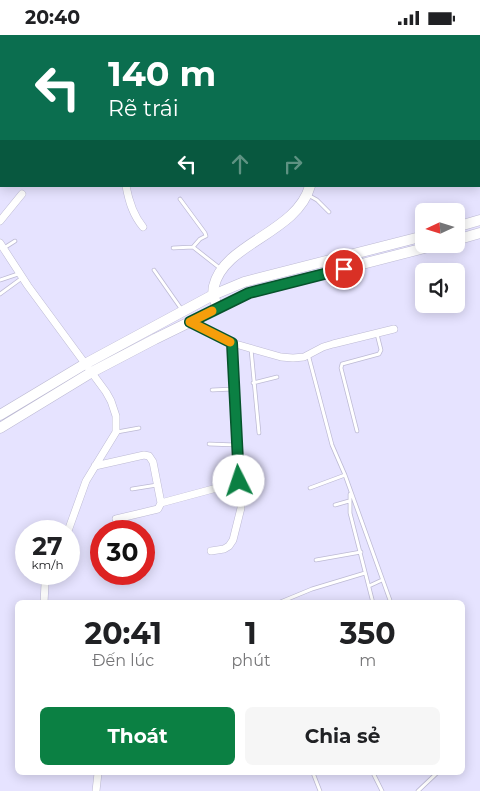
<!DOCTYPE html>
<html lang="vi">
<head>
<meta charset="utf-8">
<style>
  body { margin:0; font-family:Montserrat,sans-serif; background:#f6f6f6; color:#202124; height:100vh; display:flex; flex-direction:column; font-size:19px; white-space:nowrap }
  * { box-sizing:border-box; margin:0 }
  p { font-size:16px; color:#757577 }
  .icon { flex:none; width:28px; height:28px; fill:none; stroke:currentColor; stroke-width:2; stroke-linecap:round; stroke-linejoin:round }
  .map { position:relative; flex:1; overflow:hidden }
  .drawer { position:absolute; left:15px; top:565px; width:450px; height:175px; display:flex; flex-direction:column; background:#fff; border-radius:8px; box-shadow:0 2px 12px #0003 }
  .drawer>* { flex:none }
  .guide { position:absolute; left:0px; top:0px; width:480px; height:152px; box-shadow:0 2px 12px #0003; background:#0b6e4f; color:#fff; overflow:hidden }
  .needle { width:32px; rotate:266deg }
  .controls { position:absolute; left:415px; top:168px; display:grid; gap:10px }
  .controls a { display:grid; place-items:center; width:50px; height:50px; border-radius:8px; background:#fff; box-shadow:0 2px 12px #0003; font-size:25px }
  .speed { position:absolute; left:15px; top:485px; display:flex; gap:10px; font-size:25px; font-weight:700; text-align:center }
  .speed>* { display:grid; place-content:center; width:65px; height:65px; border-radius:50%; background:#fff; box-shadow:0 2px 12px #0003; line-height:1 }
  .speed small { font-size:12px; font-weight:400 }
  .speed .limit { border:8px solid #d22; background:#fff; color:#111 }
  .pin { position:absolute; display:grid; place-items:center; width:42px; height:42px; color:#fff; margin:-21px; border:2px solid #fff; border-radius:50%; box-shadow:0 1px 5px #0007 }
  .me { position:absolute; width:55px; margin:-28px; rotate:356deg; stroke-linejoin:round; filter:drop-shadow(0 0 4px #0008) }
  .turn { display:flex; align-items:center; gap:18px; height:105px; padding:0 25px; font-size:22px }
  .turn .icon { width:65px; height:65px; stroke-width:2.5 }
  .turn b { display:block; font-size:35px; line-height:42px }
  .lanes { display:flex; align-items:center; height:48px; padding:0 25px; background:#0003; justify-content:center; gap:25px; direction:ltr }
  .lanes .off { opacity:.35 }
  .eta { display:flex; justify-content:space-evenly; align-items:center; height:85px; text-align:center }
  .eta b { font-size:30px; font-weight:700; line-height:35px }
  .button { display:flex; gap:10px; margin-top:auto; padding:10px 25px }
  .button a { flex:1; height:58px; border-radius:8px; background:#0b8043; color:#fff; font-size:20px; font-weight:700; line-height:58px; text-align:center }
  .button a+a { background:#f6f6f6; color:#202124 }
  .status { display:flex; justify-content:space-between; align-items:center; height:35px; padding:0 25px; background:#fff; direction:ltr }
  .status svg { height:14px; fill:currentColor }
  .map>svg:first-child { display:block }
</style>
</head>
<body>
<div class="status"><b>20:40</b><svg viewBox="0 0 49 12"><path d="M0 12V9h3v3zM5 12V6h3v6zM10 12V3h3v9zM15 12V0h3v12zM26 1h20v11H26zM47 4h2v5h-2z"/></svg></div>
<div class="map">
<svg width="480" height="756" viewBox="0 0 480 756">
  <rect width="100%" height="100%" fill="#e6e3ff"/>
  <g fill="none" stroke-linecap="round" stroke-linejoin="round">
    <g stroke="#bdbad4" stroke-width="4.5">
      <path id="service" d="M172 1V0
        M479 83 480 82
        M479 148H480
        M308 160 317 165 329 177
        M180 164 205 198 206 201 200 204 193 212
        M4 213 15 206
        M173 213 193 212 221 234
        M154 235 182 275
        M0 245 18 239
        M0 259 22 243
        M251 314 259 398
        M308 319 332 410 345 440 391 568
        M253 348 277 342
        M212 355 233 354
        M357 396 341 333 342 329 379 319 381 315 377 299
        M117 397 139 393
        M209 409 236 410
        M310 453 345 440
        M132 454 157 450
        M350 459V478L373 568
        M335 470 349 466
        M316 525 361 517
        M369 551 382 545
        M278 568 312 554 365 538
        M313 738 320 756
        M373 738 382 756
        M418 756 437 738"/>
    </g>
    <g stroke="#bdbad4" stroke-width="8">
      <path id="minor" d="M216 0V1
        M126 151C129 167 133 180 143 192
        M0 186 22 159
        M0 208 28 251 106 357 111 366 116 381V397L86 446 68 496
        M190 287 232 308 281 322 293 323 304 322 323 312 333 309 394 294
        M95 431 144 420 149 421 153 427 161 468 158 474 116 484
        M161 468 239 447
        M211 516 224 514 229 511 233 505 241 473 232 308
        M44 568 45 549 47 539
        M96 756 98 738"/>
    </g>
    <g stroke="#bdbad4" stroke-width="11">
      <path id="secondary" d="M312 0V1
        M218 273C215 266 212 259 214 251 224 208 297 198 310 151"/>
    </g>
    <g stroke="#bdbad4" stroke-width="11">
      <path id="primary" d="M456 192 480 185
        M456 205 480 198
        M0 380 85 329 213 260 244 247 424 201
        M0 393 92 337 155 304 249 258 440 209"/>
    </g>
    <use href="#service" stroke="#fff" stroke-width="3"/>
    <use href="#minor" stroke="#fff" stroke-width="7"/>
    <use href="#secondary" stroke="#fff" stroke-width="10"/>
    <use href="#primary" stroke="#fff" stroke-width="10"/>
  </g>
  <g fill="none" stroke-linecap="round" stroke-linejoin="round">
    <g stroke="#07532c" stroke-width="12">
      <path id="route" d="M239 446 232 308 190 287 249 258 344 234"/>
    </g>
    <use href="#route" stroke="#0b8043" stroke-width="9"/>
    <path stroke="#f59e0b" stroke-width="9" d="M212 276 190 287 230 307"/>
  </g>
</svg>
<div class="controls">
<a><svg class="needle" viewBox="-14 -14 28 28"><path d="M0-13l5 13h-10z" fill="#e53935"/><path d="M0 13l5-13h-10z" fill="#757577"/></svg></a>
<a><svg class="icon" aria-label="sound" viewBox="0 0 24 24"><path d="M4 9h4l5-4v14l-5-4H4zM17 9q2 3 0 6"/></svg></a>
</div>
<div class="speed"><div>27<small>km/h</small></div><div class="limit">30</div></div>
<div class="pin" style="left:344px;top:234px;background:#d93025"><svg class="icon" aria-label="arrive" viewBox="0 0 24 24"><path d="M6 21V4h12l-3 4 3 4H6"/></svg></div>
<svg class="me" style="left:239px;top:446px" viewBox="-20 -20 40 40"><circle r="19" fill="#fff"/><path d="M0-13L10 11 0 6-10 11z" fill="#0b8043"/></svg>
<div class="guide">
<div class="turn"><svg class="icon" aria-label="left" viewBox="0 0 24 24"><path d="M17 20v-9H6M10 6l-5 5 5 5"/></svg><div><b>140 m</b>Rẽ trái</div></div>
<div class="lanes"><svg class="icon" aria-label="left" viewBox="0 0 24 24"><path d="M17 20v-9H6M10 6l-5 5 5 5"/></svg><svg class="icon off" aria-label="ahead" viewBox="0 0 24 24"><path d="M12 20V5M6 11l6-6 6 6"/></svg><svg class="icon off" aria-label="right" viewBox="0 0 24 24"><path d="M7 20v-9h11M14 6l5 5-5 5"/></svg></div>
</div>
<section class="drawer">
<div class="eta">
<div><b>20:41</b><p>Đến lúc</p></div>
<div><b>1</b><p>phút</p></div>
<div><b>350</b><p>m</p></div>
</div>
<div class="button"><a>Thoát</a><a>Chia sẻ</a></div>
</section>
</div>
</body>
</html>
